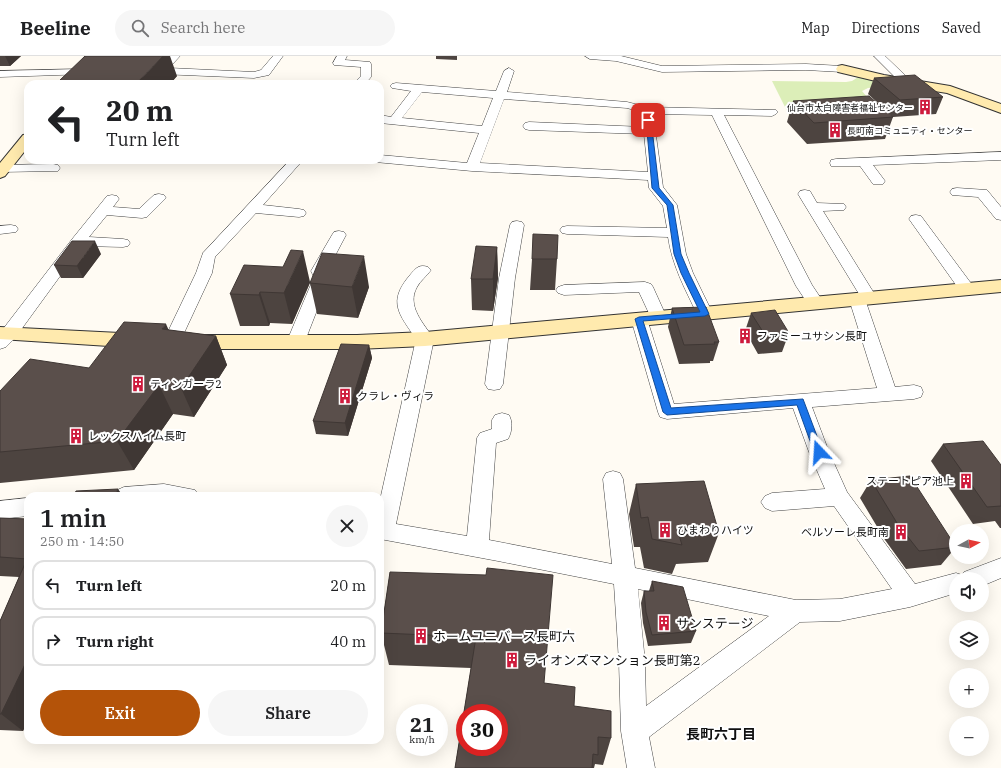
<!DOCTYPE html>
<html lang="en">
<head>
<meta charset="utf-8">
<style>
  body { margin:0; font-family:"IBM Plex Serif","Noto Sans JP",serif; background:#f6f6f6; color:#202124; height:100vh; display:flex; flex-direction:column; font-size:15px; white-space:nowrap }
  * { box-sizing:border-box; margin:0 }
  p { font-size:13px; color:#757577 }
  .icon { flex:none; width:22px; height:22px; fill:none; stroke:currentColor; stroke-width:2; stroke-linecap:round; stroke-linejoin:round }
  .map { position:relative; flex:1; overflow:hidden }
  .panel { position:absolute; left:24px; top:436px; width:360px; height:252px; display:flex; flex-direction:column; background:#fff; border-radius:12px; box-shadow:0 4px 16px #0002 }
  .panel>* { flex:none }
  .hud { position:absolute; left:24px; top:24px; width:360px; height:84px; border-radius:12px; box-shadow:0 4px 16px #0002; background:#fff; color:#202124; overflow:hidden }
  .needle { width:26px; rotate:82deg }
  .controls { position:absolute; left:949px; top:468px; display:grid; gap:8px }
  .controls a { display:grid; place-items:center; width:40px; height:40px; border-radius:50%; background:#fff; box-shadow:0 4px 16px #0002; font-size:20px }
  .speed { position:absolute; left:396px; top:648px; display:flex; gap:8px; font-size:20px; font-weight:700; text-align:center }
  .speed>* { display:grid; place-content:center; width:52px; height:52px; border-radius:50%; background:#fff; box-shadow:0 4px 16px #0002; line-height:1 }
  .speed small { font-size:10px; font-weight:400 }
  .speed .limit { border:6px solid #d22; background:#fff; color:#111 }
  .pin { position:absolute; display:grid; place-items:center; width:34px; height:34px; color:#fff; margin:-17px; border-radius:8px; box-shadow:0 2px 6px #0006 }
  .me { position:absolute; width:44px; margin:-22px; rotate:340deg; stroke-linejoin:round; filter:drop-shadow(0 0 3px #0008) }
  .turn { display:flex; align-items:center; gap:14px; height:84px; padding:0 16px; font-size:18px }
  .turn .icon { width:52px; height:52px; stroke-width:2.5 }
  .turn b { display:block; font-size:28px; line-height:34px }
  .round { display:grid; place-items:center; flex:none; width:42px; height:42px; border-radius:21px; background:#f6f6f6 }
  .summary { display:flex; align-items:center; justify-content:space-between; height:68px; padding:0 16px }
  h1 { font-size:24px; font-weight:600; line-height:30px }
  .primary-button { display:flex; gap:8px; margin-top:auto; padding:8px 16px }
  .primary-button a { flex:1; height:46px; border-radius:24px; background:#b45309; color:#fff; font-size:16px; font-weight:600; line-height:46px; text-align:center }
  .primary-button a+a { background:#f6f6f6; color:#202124 }
  ul { padding:0; list-style:none }
  li { display:flex; align-items:center; gap:12px; height:50px; margin:0 8px 6px; padding:0 8px; border:2px solid #e0e0e0; border-radius:12px }
  li div { flex:1 }
  li b { display:block; font-size:15px }
  li em { font-style:normal }
  header { display:flex; align-items:center; gap:24px; box-sizing:border-box; height:56px; padding:0 20px; background:#fff; border-bottom:1px solid #e0e0e0 }
  header strong { font-size:19px }
  nav { display:flex; gap:22px; margin-inline-start:auto; font-size:14px }
  .search { width:280px; height:36px; background:#f6f6f6; display:flex; align-items:center; gap:10px; box-sizing:border-box; padding:0 14px; border-radius:22px; color:#757577; font-size:15px }
  .map>svg:first-child { display:block }
</style>
</head>
<body>
<header>
<strong>Beeline</strong>
<div class="search"><svg class="icon" aria-label="search" viewBox="0 0 24 24"><circle cx="10" cy="10" r="6"/><path d="M15 15l6 6"/></svg>Search here</div>
<nav><a>Map</a><a>Directions</a><a>Saved</a></nav>
</header>
<div class="map">
<svg width="1001" height="712" viewBox="0 0 1001 712">
  <rect width="100%" height="100%" fill="#fffbf3"/>
  <path fill="#dceeb8" d="M860 20 878 26 880 31 868 32 862 35 879 55 790 61 772 25 846 26 852 25Z"/>
  <g fill="none" stroke-linecap="round" stroke-linejoin="round">
    <g stroke="#434343" stroke-width="1">
      <path id="street" d="M169 0H180L169 12 254 16 261 14 273 0H283L269 19 254 22 160 18 145 16 144 14 149 11H158Z
        M337 0H347L345 4 370 6 371 8V21L365 28H353L361 20V11L334 9 333 7Z
        M585 0H621L662 10 806 8 842 10 847 13 842 16 806 14 662 16 616 5 590 3Z
        M874 0H885L911 25 912 27 911 29H903Z
        M509 12 514 15 507 36 627 46 647 51 776 54 778 56 776 58 772 60 724 59 812 229 824 247 822 251 816 252 810 251 796 230 712 59 653 58 663 131 677 149 686 198 693 217 713 258 711 262 705 263 699 262 697 258C685 233 672 209 668 181L567 178 562 177 560 174 562 171 567 170 667 172 663 150 649 132 648 124 472 115 375 106 374 104H380V99L467 107 479 77 380 67V59L391 61 411 35 392 32 390 30 392 28 396 27 496 35 504 15ZM422 36 493 42 482 70 402 62ZM504 43 627 52 641 56 643 71 529 66 525 67 523 70 525 73 529 74 644 78 648 116 480 107Z
        M84 13 89 16 88 18 0 21V15Z
        M1001 96V104L873 109 885 125 883 128H873L860 110H831L830 107 831 104 836 103Z
        M290 104H303L263 149 299 153 304 154 306 157 304 160 299 161 256 157 215 201 212 217 178 290 172 292 166 290 163 286 196 217 203 197Z
        M53 108 58 109 60 112 58 115 0 116V110L3 109Z
        M957 132 987 134 1001 151V164L996 163 978 141 952 139 950 136 952 133Z
        M805 134 810 135 817 147 844 148 846 151 844 154 823 155 877 242 875 246H866L895 331 914 329 921 331 923 336 921 341 914 343 812 351 829 396 847 436 915 528 956 517 962 519 964 516 1001 502V522L982 530V523H956V537L910 551 840 565 800 566 649 681 655 712H627L621 675 619 606 614 528 498 505 380 483V444L416 283C399 258 387 246 410 219 416 212 419 208 428 211L431 214C427 220 420 225 417 231 406 250 424 268 434 283L396 468 467 480 477 382 480 377 492 373V364L495 359 502 357 509 359C513 366 512 376 508 383L496 387 489 484 612 508 603 423 606 417 613 415 620 417 623 423 635 512 796 544 840 543 892 533 834 450 772 455 765 452 761 446 765 440 772 437 825 433 809 396 793 352 667 363 660 361 658 356 631 263 633 259 639 258 645 259 647 263 674 348 877 332 849 243 851 239 859 238 798 138 800 135ZM638 533 769 560 646 650 645 606Z
        M159 138 164 139 166 142 147 161 142 162 107 159 89 181 123 183 128 184 130 187 128 190 123 191 82 190 15 282 6 291 0 293V277L73 182 107 140 112 139 117 140 119 143 113 151 139 153 154 139Z
        M916 159 921 160 973 230 975 233 973 236 967 238 961 236 909 163 911 160Z
        M517 165 522 166 524 169 515 222 503 328 500 333 494 334 488 333 485 328 499 222 510 169 512 166Z
        M11 169 16 170 18 173 16 176 0 178V170Z
        M339 175 344 176 346 179 327 215 330 221 305 285 302 289 296 291 290 289 287 285 314 221 311 215 332 179 334 176Z
        M645 226 651 228 653 231 667 262 665 266 659 267 653 266 639 236 564 239 558 237 556 234 558 231 564 229Z
        M164 428 195 434 199 440H113L117 434 124 431Z
        M28 442V460L0 463V445Z"/>
    </g>
    <g stroke="#323232" stroke-width="2">
      <path id="secondary" d="M842 9 884 19 950 30 1001 48V57L947 37 884 27 838 16 836 13 838 10Z
        M28 78V91L5 120 0 122V107L23 79Z
        M1001 224V236L425 290 357 293H189L182 291 179 286 182 281 189 279H357L425 276Z
        M0 271 140 278 147 280 150 285 147 290 140 292 0 283Z"/>
    </g>
    <use href="#street" fill="#fff" fill-rule="evenodd"/>
    <use href="#secondary" fill="#ffeaae" fill-rule="evenodd"/>
  </g>
  <path fill="#4d4440" d="M0 0H24H21L10 10H0Z
    M436 0H457V4L436 3Z
    M177 20 170 28H61L59 25Z
    M874 22 943 41 936 58 893 61 868 38Z
    M793 45 893 61 885 83 807 88 787 66Z
    M497 191 498 222 493 255 472 254 471 223Z
    M101 198 83 222H61L54 209Z
    M532 203H557L555 234H530Z
    M310 226 369 231 358 262 317 258 310 227 292 268 270 267 269 270H240L230 238Z
    M672 252 719 286 713 305H710V307L679 308 668 271Z
    M751 257 789 277 782 296 758 298 745 275Z
    M169 274 216 280 227 309 194 361 173 358 134 414 0 427V335L89 312Z
    M369 289 372 302 348 380 316 378 313 365Z
    M943 388 1001 409V472H1000L995 465 973 468 931 405Z
    M871 424 956 491 941 509 906 513 885 484 860 442Z
    M636 428 719 477 708 506 676 508 672 518 644 512 640 491H634L629 458Z
    M0 462 28 463V664L23 675 0 674V565L19 521 0 520Z
    M390 516 544 627 574 650 611 682 603 709 595 708 594 712H455L471 612 389 609 381 577Z
    M652 525 696 575 691 587 648 590 643 567 641 547 644 535H649Z"/>
  <path fill="#3f3734" d="M5 0H21L10 10Z
    M163 0H170L177 20 170 28H136Z
    M95 185 101 198 83 222 77 210Z
    M497 191 498 222 493 255V223Z
    M303 195 310 226 292 268 284 237Z
    M364 200 369 231 358 262 352 231Z
    M260 236 270 267 269 270 259 239Z
    M166 268 179 297 162 273Z
    M216 280 227 309 194 361 181 332Z
    M369 289 372 302 348 380 345 367Z
    M159 329 173 358 134 414 117 385Z
    M118 433 123 440H115Z
    M28 602V664L23 675 1 658Z"/>
  <path fill="#5a4f4b" stroke="#3f3734" fill-rule="evenodd" d="M85 0H163L136 28H89L92 25H59Z
    M915 19 943 41 900 44 874 22Z
    M869 40 893 61 814 67 793 45Z
    M533 178 558 179 557 203H532Z
    M72 185H95L77 210 54 209Z
    M476 190 497 191 493 223H471Z
    M291 194 303 195 284 237 260 236 259 239 230 238 244 209 283 211Z
    M322 197 364 200 352 231 310 227Z
    M706 251 719 286H714L715 288 684 289 672 252Z
    M775 254 789 277 765 279 751 257Z
    M124 266 166 268 162 273 216 280 181 332 159 329 117 385 0 396V335L30 303 89 312Z
    M341 288 369 289 345 367 313 365Z
    M983 385 1001 409V450L987 451 943 388Z
    M910 420 956 491 919 495 897 467 871 424Z
    M704 425 719 477 679 479 682 489 652 483 648 461 641 462 636 428Z
    M118 433 115 440H74L76 435Z
    M0 462 28 463V602L1 658H0V565L27 503 0 501Z
    M487 512 553 519 544 627 575 631 574 650 611 655V682L598 681V699L593 698 592 712H455L476 581 381 577 390 516 486 519ZM465 657H499V691H465Z
    M652 525 683 531 696 575 652 579 646 556 644 535H654Z"/>
  <path fill="#1a73e8" stroke="#114b97" d="M646 63 651 64 659 132 673 149 681 198 689 217 709 258 705 260 643 265 671 352 803 343 823 396 822 399H815L814 396 797 349 667 359 663 356 635 263 639 261 700 256 681 217 674 198 667 149 652 132Z"/>
  <defs>
    <g id="building-bare" transform="scale(1.2)"><path d="M-4-6H4V6H1V3H-1V6H-4ZM-2.5-4.3h1.7v1.8h-1.7ZM.8-4.3h1.7v1.8H.8ZM-2.5-1h1.7V.8h-1.7ZM.8-1h1.7V.8H.8Z" fill="#ce1a3c" stroke="#fff" stroke-width="2.5" paint-order="stroke"/></g>
  </defs>
  <g fill-rule="evenodd">
    <use href="#building-bare" x="925" y="51"/>
    <use href="#building-bare" x="835" y="74"/>
    <use href="#building-bare" x="745" y="280"/>
    <use href="#building-bare" x="138" y="328"/>
    <use href="#building-bare" x="345" y="340"/>
    <use href="#building-bare" x="76" y="380"/>
    <use href="#building-bare" x="966" y="425"/>
    <use href="#building-bare" x="665" y="474"/>
    <use href="#building-bare" x="901" y="476"/>
    <use href="#building-bare" x="664" y="567"/>
    <use href="#building-bare" x="421" y="580"/>
    <use href="#building-bare" x="512" y="604"/>
  </g>
  <g text-anchor="middle" dominant-baseline="central" stroke-width="4" stroke-linejoin="round" paint-order="stroke">
    <g font-size="9" fill="#101010" stroke="#fff" text-anchor="end">
      <text x="913" y="51">仙台市太白障害者福祉センター</text>
      <text x="847" y="74" text-anchor="start">長町南コミュニティ・センター</text>
    </g>
    <g font-size="11" fill="#101010" stroke="#fff" text-anchor="start">
      <text x="757" y="280">ファミーユサシン長町</text>
      <text x="150" y="328">ティンガーラ2</text>
      <text x="357" y="340">クラレ・ヴィラ</text>
      <text x="88" y="380">レックスハイム長町</text>
      <text x="954" y="425" text-anchor="end">ステートピア池上</text>
      <text x="677" y="474">ひまわりハイツ</text>
      <text x="889" y="476" text-anchor="end">ベルソーレ長町南</text>
    </g>
    <g font-size="13" fill="#101010" stroke="#fff" text-anchor="start">
      <text x="676" y="567">サンステージ</text>
      <text x="433" y="580">ホームユニバース長町六</text>
      <text x="524" y="604">ライオンズマンション長町第2</text>
    </g>
    <g font-size="14" font-weight="bold" fill="#101010" stroke="#fff">
      <text x="721" y="678">長町六丁目</text>
    </g>
  </g>
</svg>
<div class="controls">
<a><svg class="needle" viewBox="-14 -14 28 28"><path d="M0-13l5 13h-10z" fill="#e53935"/><path d="M0 13l5-13h-10z" fill="#757577"/></svg></a>
<a><svg class="icon" aria-label="sound" viewBox="0 0 24 24"><path d="M4 9h4l5-4v14l-5-4H4zM17 9q2 3 0 6"/></svg></a>
<a><svg class="icon" aria-label="layers" viewBox="0 0 24 24"><path d="M12 4l9 5-9 5-9-5zM3 14l9 5 9-5"/></svg></a>
<a>+</a>
<a>−</a>
</div>
<div class="speed"><div>21<small>km/h</small></div><div class="limit">30</div></div>
<div class="pin" style="left:648px;top:64px;background:#d93025"><svg class="icon" aria-label="arrive" viewBox="0 0 24 24"><path d="M6 21V4h12l-3 4 3 4H6"/></svg></div>
<svg class="me" style="left:819px;top:396px" viewBox="-20 -20 40 40"><path d="M0-17L14 15 0 8-14 15z" fill="#1a73e8" stroke="#fff" stroke-width="4"/></svg>
<div class="hud">
<div class="turn"><svg class="icon" aria-label="left" viewBox="0 0 24 24"><path d="M17 20v-9H6M10 6l-5 5 5 5"/></svg><div><b>20 m</b>Turn left</div></div>
</div>
<section class="panel">
<div class="summary"><div><h1>1 min</h1><p>250 m · 14:50</p></div><a class="round"><svg class="icon" aria-label="close" viewBox="0 0 24 24"><path d="M6 6l12 12M18 6L6 18"/></svg></a></div>
<ul>
<li><svg class="icon" aria-label="left" viewBox="0 0 24 24"><path d="M17 20v-9H6M10 6l-5 5 5 5"/></svg><div><b>Turn left</b></div><em>20 m</em></li>
<li><svg class="icon" aria-label="right" viewBox="0 0 24 24"><path d="M7 20v-9h11M14 6l5 5-5 5"/></svg><div><b>Turn right</b></div><em>40 m</em></li>
</ul>
<div class="primary-button"><a>Exit</a><a>Share</a></div>
</section>
</div>
</body>
</html>
